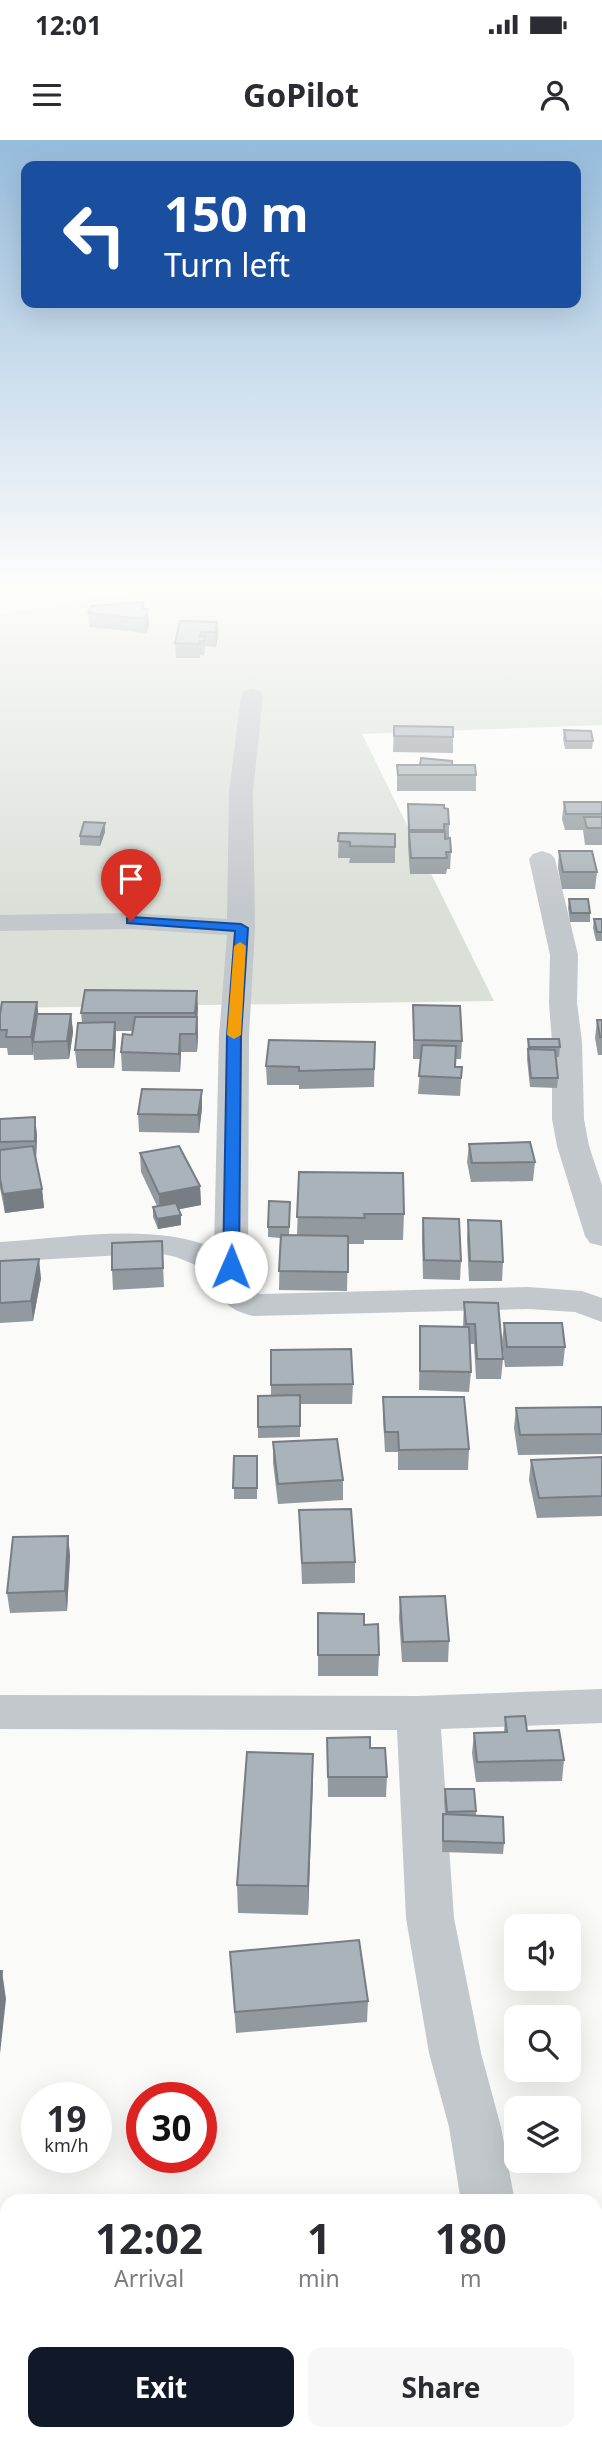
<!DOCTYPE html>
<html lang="en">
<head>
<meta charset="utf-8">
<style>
  body { margin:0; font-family:"Noto Sans",sans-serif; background:#f7f7f7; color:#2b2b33; height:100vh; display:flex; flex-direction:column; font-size:26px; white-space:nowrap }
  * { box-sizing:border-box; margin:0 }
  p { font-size:23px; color:#7c7c81 }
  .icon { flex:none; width:38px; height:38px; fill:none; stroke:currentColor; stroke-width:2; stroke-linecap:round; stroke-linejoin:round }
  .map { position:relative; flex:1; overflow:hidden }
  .details { position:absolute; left:0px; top:2054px; width:602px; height:247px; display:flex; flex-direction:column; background:#fff; border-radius:21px 21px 0 0; box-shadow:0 7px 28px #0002 }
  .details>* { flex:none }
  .hud { position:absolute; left:21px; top:21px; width:560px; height:147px; border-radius:14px; box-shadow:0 7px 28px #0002; background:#1a4fa0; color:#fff; overflow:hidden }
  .tools { position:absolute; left:504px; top:1774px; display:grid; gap:14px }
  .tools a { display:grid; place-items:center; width:77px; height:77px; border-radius:14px; background:#fff; box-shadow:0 7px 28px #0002; font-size:35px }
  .speed { position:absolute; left:21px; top:1942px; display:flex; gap:14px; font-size:35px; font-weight:700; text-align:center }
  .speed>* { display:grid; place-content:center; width:91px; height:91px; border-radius:50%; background:#fff; box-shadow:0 7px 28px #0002; line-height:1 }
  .speed small { font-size:18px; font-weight:400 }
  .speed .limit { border:10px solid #d22; background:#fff; color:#111 }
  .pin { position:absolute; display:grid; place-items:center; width:60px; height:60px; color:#fff; margin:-72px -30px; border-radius:50% 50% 50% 0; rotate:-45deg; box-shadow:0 0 7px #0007 }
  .pin .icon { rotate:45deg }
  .me { position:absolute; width:77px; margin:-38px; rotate:1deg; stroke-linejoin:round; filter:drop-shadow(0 0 5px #0008) }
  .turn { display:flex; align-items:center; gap:24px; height:147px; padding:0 28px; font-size:32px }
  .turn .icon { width:91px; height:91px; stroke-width:2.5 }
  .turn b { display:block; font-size:49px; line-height:60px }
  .eta { display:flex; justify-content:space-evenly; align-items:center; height:119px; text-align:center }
  .eta b { font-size:42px; font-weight:700; line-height:49px }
  .button { display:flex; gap:14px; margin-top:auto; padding:14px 28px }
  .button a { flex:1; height:80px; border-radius:14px; background:#111827; color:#fff; font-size:28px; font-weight:700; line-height:80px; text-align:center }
  .button a+a { background:#f7f7f7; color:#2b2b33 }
  .status { display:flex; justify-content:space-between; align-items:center; height:49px; padding:0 35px; background:#fff; direction:ltr }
  .status svg { height:19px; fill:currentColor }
  header { display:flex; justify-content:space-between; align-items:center; height:91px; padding:0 28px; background:#fff; font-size:32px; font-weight:700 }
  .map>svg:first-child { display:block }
</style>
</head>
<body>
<div class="status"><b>12:01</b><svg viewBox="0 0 49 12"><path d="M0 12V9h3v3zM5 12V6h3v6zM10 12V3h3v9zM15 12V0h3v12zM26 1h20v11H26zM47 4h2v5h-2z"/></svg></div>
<header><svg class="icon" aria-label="menu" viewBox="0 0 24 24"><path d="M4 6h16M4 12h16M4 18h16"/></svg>GoPilot<svg class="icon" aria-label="person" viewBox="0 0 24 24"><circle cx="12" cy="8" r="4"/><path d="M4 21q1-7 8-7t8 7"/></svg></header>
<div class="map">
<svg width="602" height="2300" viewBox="0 0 602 2300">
  <rect width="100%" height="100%" fill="#fafaf8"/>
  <path fill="#dadfd7" d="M152 449H602V585L362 594 494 861 0 868V474Z"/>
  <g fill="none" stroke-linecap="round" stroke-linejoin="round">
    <path fill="#c3c8cc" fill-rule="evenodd" d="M252 549 260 551 263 556 253 652 255 788 249 896 248 1127 254 1151 260 1154 528 1147 582 1151 602 1158V1182L575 1172 528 1169 253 1176C225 1169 221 1160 215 1133L176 1117 158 1113 0 1122V1102C67 1098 152 1082 214 1108L219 896 227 795 131 789 0 791V775L131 773 227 779 229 652 241 556 244 551Z
      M542 711 551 714 555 719 578 815 577 863 582 902 584 979 589 1006 602 1045V1106L590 1103 585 1096 557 1006 552 979V902L549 863 550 815 529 719 533 714Z
      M602 1549V1583L441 1589 454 1778 481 1913 501 1987 515 2062H461L449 1987 429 1913 406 1778 397 1590 0 1589V1555L418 1556Z
      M522 2294H582L584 2300H524Z"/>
  </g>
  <path fill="#929a9f" d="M144 469 149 484 146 493 89 487 88 473Z
    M217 482 218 496 216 507 205 506 204 516 200 515V518H176L175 503Z
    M394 586 453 597V613L393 612Z
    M564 590 593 601 592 609H565L563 599Z
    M397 625 476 635V651H397Z
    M564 662H602V705H585L583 690H565L562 679Z
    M408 664 444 668 449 684V698L451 712 450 729H447L446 734H410L408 706Z
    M105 683V692L100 706 80 705V696Z
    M339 693 395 694V723H349L350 718H338Z
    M559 711 597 732 595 749H562L558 728Z
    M569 759 590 773V782H570L568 768Z
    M594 779H602V801H596L593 788Z
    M197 851 198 895 197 912H181L180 932 122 931 121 912 132 895 133 891H116V900L114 928H77L75 910 82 883 81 873Z
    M37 862 38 874H71L73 892 69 919 34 920 33 911V915H8L7 908H0V874Z
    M413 865 462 901 461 919H456L455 927H462L460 956 418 954 421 919H413Z
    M597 880H602V915H598L595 898Z
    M528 899 560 907 559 917H556L558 938 557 948 530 947 527 919Z
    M375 902 374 947 299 949V945H267L266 926Z
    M202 968 199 993 139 992 138 974Z
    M35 977 37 996 36 1019 42 1049 44 1068 5 1073 0 1048V979Z
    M469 1004 535 1022 533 1041 471 1042 467 1022Z
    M140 1013 200 1046 201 1065 179 1069 181 1075V1085L158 1089 153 1077V1067L157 1066 141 1032Z
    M299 1032 404 1074 403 1100H364V1104H348L347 1151 279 1150 280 1098 268 1097V1087L290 1062 289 1096H297Z
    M423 1078 461 1121 460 1140 423 1139 422 1097Z
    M468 1080 503 1122 502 1141H469L467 1099Z
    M162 1101 164 1147 113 1150 112 1130Z
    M0 1121 41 1138 33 1181 0 1183Z
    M464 1162 503 1219 501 1239H476L474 1204H470L471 1232 469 1252 419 1250 420 1186 463 1187Z
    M504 1183 565 1207 563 1226 505 1227 502 1202Z
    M271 1210 353 1244 352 1264H300V1297L258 1298V1256H271Z
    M383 1257 469 1309 468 1330H398V1312H385L383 1277Z
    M602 1267V1314L518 1315 514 1288 516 1268Z
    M273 1302 343 1340V1360L278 1364 273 1323Z
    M234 1316H257V1359H234Z
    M602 1317V1376L537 1378 529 1340 531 1320Z
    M299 1370 355 1422V1443L302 1444Z
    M68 1396 70 1416 67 1471 10 1473 7 1453Z
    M400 1457 449 1501 448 1522H402L399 1478Z
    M318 1473 364 1485 379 1515 378 1536H318Z
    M505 1577 527 1591 564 1620 562 1641 476 1642 472 1613 474 1593 504 1592Z
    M327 1598 370 1608 387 1637 386 1657H328Z
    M313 1614 308 1775 238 1773 237 1745Z
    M445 1649 476 1671V1676L504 1703 503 1714 442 1712 443 1674H445L444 1660Z
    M230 1812 368 1861 367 1882 236 1893Z
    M123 2294H196L180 2300H125Z"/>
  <path fill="#777d82" d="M148 469 149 484 146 493 145 479Z
    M217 482 218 496 216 507 215 492Z
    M105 683V692L100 706V697Z
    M197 851 198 869 196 891 195 873Z
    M37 862 39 880 33 902V915L31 897Z
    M71 874 73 892 69 919 67 901Z
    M197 877 198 895 197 912 196 894Z
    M115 882 116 900 114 928 113 910Z
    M180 894 181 912 180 932 179 914Z
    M202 950V968L199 993 198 975Z
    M35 977 37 996 36 1019 35 1001Z
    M200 1046 201 1065 160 1073 159 1054Z
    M42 1049 44 1068 5 1073 3 1054Z
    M181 1075V1085L158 1089 157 1079Z
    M39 1119 41 1138 33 1181 31 1161Z
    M68 1396 70 1416 67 1471 65 1451Z
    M313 1614V1642L308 1775V1746Z
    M2 1831 6 1859 0 1914V1848Z
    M7 2223V2243L0 2246V2225Z
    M127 2294H196L180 2300H128Z"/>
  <path fill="#aab3b9" stroke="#777d82" stroke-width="2" d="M144 462 142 469H148L145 479 88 473 91 466Z
    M180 481 217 482 215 492H201L200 496H205L204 501H200L199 504 175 503Z
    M394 586 453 587V597L394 596Z
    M564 590 591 591 593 601H566Z
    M421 618 452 621V625H420Z
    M397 625H475L476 635H398Z
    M564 662H602V674H566Z
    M408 664 444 665V668L448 669 449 684H444V690H409Z
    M584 677H602V688H587Z
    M84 682 105 683 100 697 80 696Z
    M409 692H445V699L450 698 451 712H446L447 718H411Z
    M339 693 395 694V707L350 706V702L338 701Z
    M559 711H592L597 732H563Z
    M569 759H588L590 773H571Z
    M594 779H602V792H597Z
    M85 850 197 851 195 873H81Z
    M2 862H37L31 897H6L7 890H0V874Z
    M413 865 460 866 462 901 414 900Z
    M37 874H71L67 901 33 902Z
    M135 877H197L196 894H180L179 914 121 912 123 894 132 895Z
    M597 880H602V897H600Z
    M115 882 113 910H75L78 883Z
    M528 899H559L560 907H529Z
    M269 900 375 902 374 929 299 931V927L266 926Z
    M422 905 456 906 455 927H462L461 938 419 936Z
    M528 909 555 910 558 938H531Z
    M142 949 202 950 198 975 138 974Z
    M35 977V1001L0 1002V979Z
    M530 1002 535 1022 472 1023 469 1004Z
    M33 1006 42 1049 3 1054 0 1039V1010Z
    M179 1006 200 1046 159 1054 140 1013Z
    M299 1032 403 1033 404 1074H364L365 1078 297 1077Z
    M269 1061 290 1062 289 1087H268Z
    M176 1063 181 1075 157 1079 153 1067Z
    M423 1078 459 1079 461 1121 424 1120Z
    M468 1080 501 1081 503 1122 470 1121Z
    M281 1095 348 1096V1132L279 1131Z
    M162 1101 163 1128 112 1130V1103Z
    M39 1119 31 1161 0 1163V1121Z
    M464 1162 498 1163 503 1219H477L475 1184H466Z
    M504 1183H562L565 1207H507Z
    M420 1186 469 1187 471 1232 420 1231Z
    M351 1209 353 1244 271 1245V1210Z
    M300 1255V1286L258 1287V1256Z
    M383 1257H464L469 1309 399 1310 398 1292H385Z
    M602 1267V1294L520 1295 516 1268Z
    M337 1299 343 1340 278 1344 273 1302Z
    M234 1316H257V1348H233Z
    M602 1317V1356L539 1358 531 1320Z
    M351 1369 355 1422 302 1423 299 1370Z
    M68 1396 65 1451 7 1453 13 1397Z
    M445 1456 449 1501 403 1502 400 1457Z
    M318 1473 364 1474V1485L378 1484 379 1515H318Z
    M525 1576 527 1591 559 1590 564 1620 477 1622 474 1593 507 1592 505 1577Z
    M370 1597V1608H385L387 1637H328L327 1598Z
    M247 1612 313 1614 308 1746 237 1745Z
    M445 1649H474L476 1671 447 1672Z
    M443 1674 503 1677 504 1703 443 1701Z
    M359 1800 368 1861 235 1872 230 1812Z
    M0 1831H2L0 1848Z
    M7 2141V2223L0 2225V2143Z"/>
  <linearGradient id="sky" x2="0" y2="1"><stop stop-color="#96bcdc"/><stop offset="0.58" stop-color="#fdfdfc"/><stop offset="1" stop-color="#fdfdfc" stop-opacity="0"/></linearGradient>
  <rect width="602" height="770" fill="url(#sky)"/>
  <path fill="#1a73e8" stroke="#114b97" stroke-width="2" d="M131 777 241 784 248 788 241 896 239 1127 236 1130 231 1132 223 1127 227 896 235 791 127 783V778Z"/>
  <path fill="#f59e0b" d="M240 802 246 806 241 895 234 899 227 895 234 806Z"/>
</svg>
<div class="tools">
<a><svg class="icon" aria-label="sound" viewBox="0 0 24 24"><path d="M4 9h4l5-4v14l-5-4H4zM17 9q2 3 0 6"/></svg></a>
<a><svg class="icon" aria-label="search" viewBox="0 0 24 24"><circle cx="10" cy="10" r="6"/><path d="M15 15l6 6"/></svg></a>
<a><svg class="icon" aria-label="layers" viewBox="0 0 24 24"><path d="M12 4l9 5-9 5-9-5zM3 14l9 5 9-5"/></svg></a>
</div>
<div class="speed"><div>19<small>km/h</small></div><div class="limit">30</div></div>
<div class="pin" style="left:131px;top:781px;background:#d93025"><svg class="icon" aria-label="arrive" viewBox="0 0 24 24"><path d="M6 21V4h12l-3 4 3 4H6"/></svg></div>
<svg class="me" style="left:231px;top:1127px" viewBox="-20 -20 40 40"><circle r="19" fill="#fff"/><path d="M0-13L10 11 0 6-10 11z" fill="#1a73e8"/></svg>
<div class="hud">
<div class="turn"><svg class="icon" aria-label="left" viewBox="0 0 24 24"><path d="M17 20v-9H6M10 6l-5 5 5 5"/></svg><div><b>150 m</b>Turn left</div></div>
</div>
<section class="details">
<div class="eta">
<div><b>12:02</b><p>Arrival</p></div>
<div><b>1</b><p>min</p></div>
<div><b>180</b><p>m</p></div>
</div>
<div class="button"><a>Exit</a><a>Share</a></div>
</section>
</div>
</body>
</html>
